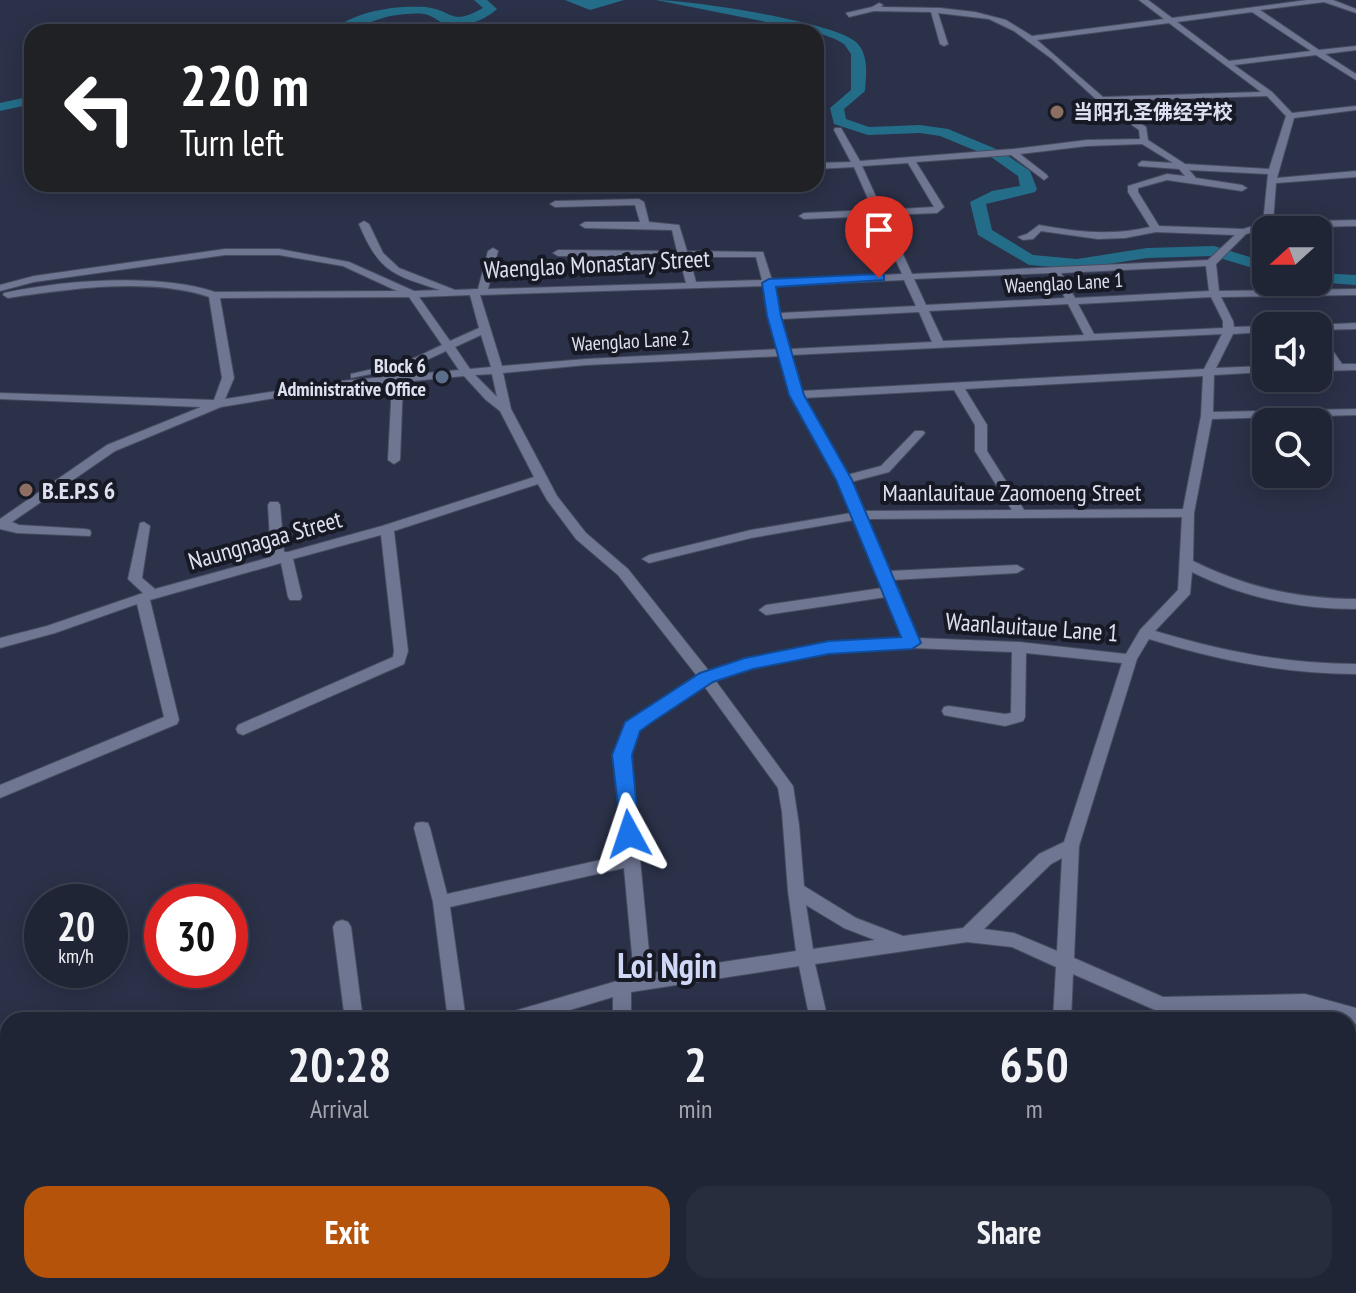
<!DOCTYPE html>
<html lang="en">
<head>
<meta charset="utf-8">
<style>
  body { margin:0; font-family:"PT Sans Narrow","Noto Sans SC",sans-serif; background:#282d3e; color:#f1f3f6; height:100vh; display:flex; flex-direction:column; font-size:30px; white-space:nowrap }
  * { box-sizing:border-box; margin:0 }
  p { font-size:26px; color:#a2a5ad }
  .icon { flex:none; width:44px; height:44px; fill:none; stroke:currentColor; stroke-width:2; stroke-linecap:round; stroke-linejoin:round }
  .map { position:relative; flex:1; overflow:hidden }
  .details { position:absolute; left:0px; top:1012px; width:1356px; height:282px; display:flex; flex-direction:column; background:#202536; border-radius:24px 24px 0 0; box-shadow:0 4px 20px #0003,0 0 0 2px #3d4251 }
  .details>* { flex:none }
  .hud { position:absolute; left:24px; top:24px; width:800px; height:168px; border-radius:24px; box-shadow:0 4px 20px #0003,0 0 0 2px #3d4251; background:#202124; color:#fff; overflow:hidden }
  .needle { width:52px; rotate:249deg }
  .buttons { position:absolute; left:1252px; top:216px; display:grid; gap:16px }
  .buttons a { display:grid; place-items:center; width:80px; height:80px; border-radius:16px; background:#202536; box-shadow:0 4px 20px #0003,0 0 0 2px #3d4251; font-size:40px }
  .speed { position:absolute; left:24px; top:884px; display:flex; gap:16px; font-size:40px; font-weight:700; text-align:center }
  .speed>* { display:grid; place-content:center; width:104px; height:104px; border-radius:50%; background:#202536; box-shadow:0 4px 20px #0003,0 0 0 2px #3d4251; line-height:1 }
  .speed small { font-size:20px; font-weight:400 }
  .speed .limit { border:12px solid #d22; background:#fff; color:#111 }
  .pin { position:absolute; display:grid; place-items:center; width:68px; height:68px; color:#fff; margin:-82px -34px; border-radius:50% 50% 50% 0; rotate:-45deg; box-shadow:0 0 8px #0007 }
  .pin .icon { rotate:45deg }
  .me { position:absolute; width:88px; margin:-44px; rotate:355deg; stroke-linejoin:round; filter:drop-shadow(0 0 6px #0008) }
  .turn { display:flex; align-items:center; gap:28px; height:168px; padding:0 24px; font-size:36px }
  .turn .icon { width:104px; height:104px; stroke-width:2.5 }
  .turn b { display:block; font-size:56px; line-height:68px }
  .eta { display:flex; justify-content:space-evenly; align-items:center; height:136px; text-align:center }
  .eta b { font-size:48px; font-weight:700; line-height:56px }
  .button { display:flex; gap:16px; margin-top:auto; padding:16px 24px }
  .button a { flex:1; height:92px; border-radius:24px; background:#b45309; color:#fff; font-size:32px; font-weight:700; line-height:92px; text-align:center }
  .button a+a { background:#282d3e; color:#f1f3f6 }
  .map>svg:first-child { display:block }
</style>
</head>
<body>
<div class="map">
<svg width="1356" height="1293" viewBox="0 0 1356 1293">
  <rect width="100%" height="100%" fill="#2b3148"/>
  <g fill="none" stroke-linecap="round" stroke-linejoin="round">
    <path fill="#246d89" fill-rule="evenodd" d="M474 0H487L497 9C484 21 462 29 445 24 439 22 434 17 428 15 419 12 406 14 397 15 373 18 354 32 331 32 353 11 395 5 425 7 454 10 449 27 483 8Z
      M565 0H624L590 10Z
      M656 0C688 0 841 22 858 44 869 57 866 75 865 91L844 109 846 119 869 127 920 125 948 129 1001 151 1030 171 1037 189 1035 192 986 204 992 230 1033 255 1077 259 1147 248 1214 246 1266 262V272L1213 256 1147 258 1077 269 1029 265 978 235 970 202 992 191 1020 186 1018 176 991 157 940 136 920 133 868 135 834 124 830 108 851 90V54L844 44 835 39 816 32Z
      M32 96V104L0 111V103Z
      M1318 273 1356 275V285L1313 282H1318Z"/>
    <g stroke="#484c60" stroke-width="2">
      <path id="minor" d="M1139 0H1148L1172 18 1307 0H1333L1356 9V13L1324 2 1260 10 1319 50 1356 46V50L1325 54 1356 74V80L1316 55 1234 65 1272 92 1292 113 1356 106V110L1294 118 1277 178 1356 171V177L1276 183 1273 222 1356 220V226L1268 228 1246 234 1216 264 1219 291 1356 289V295L1221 297 1233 321 1234 327 1266 326H1267L1266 332 1233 334 1216 368 1266 366V372L1214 375 1213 412 1356 409V415L1212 419 1194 513 1193 561C1245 587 1298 599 1356 599V609C1299 609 1244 598 1192 572L1190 594 1155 631C1222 651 1286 664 1356 664V674C1284 674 1217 660 1149 639L1137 659 1079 846 1074 958 1163 997 1305 994 1356 1008V1024L1348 1020 1305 1010 1162 1013 1073 974 1071 1020H1053L1056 967 1012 947 967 942 815 964 828 1020H810L799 966 631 992V1020H613V997L537 1020H502L505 1014 511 1012 634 976 624 868 450 907 466 1020H448L433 902 414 828 416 823 422 822 428 823 430 828 447 894 623 855 614 755C622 725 639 714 664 698 675 691 685 683 697 676L618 575 576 539 547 500 538 484 394 531 408 651 404 664 243 735 238 733 236 729 238 725 393 657 394 651 381 535 293 559 302 597 300 600H290L288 597 281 563 150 600 179 720 177 724 0 798V785L164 717 137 604 55 633 0 648V638L47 626 143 593 128 579 140 523 144 522 150 526 142 578 155 589 271 557 268 505 270 502H278L280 505 284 552H288L382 526 534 477 500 411 486 400 464 376 403 382 400 460 394 464 388 460 392 383 341 387 221 407 115 451 12 522 19 525 85 529 90 530 91 533 90 536 17 533 0 529V519L107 445 201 407 0 399V393L214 400 222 378 209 297C150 277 69 289 8 298L3 295 4 293C64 280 157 273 215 292L397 291 343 266 279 255H225L34 282 0 291V285L34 276 225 249H279L349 262 414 291 440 290C393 275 379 272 359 224L364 221 369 224 383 253 399 268 455 290 478 289 488 251 493 248 498 251 488 289 686 283 679 257 558 256 553 253 558 250 677 251 672 230 585 228 580 225 585 222H640L635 205 555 207 550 204 555 201 639 199 644 202 649 222 679 225 687 251 763 252 772 280 902 274 876 216 804 219 799 216 804 213 873 210 854 167 816 169V163L851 162 834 130 835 128H841L860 161 1013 149 1087 140 1140 139 1139 130 1098 101 1052 59 1014 31 989 19 938 13 948 44 944 46 940 44 931 12 874 11 849 17 846 13 872 7 879 3 883 5 881 7 940 8 975 12 1006 20 1032 36 1164 19ZM1252 12 1311 51 1229 61 1177 22ZM1169 23 1261 92 1103 97 1037 40ZM1267 96 1286 116 1269 169 1185 164 1148 140 1146 127 1109 101ZM1142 144 1173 163 1142 161 1138 164 1139 166 1179 169 1185 176 1167 174 1128 186V192L1150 227C1112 236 1077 232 1039 225L1027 234 1018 237 1023 240 1033 239 1041 231 1098 239 1125 238 1156 232 1235 235 1208 260 912 274 885 215 937 213 944 207 916 162 1011 155 1044 180 1048 177 1047 175 1020 154 1087 146ZM908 163 934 207 882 210 862 166ZM1189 170 1268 174 1263 223 1243 229 1159 226 1138 192V188L1167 180 1242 191 1247 188 1242 185 1196 178ZM689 257H756L762 280 696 282ZM1206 266 1209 291 1075 298 1061 273ZM1051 273 1065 298 926 305 914 279ZM904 280 916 306 780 313 773 286ZM763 286 769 316 779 349 586 359 502 366 480 295ZM470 295 479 328 450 341 419 297ZM409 297 442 345 408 361 351 374V378L416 365 446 351 459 370 341 381 225 399 234 378 220 298ZM1211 297 1223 321V328L1094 334 1078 304ZM1068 304 1084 335 943 341 929 311ZM919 312 932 342 790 349 782 319ZM1222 334 1204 369 801 391 791 355ZM481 335 491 367 470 369 455 347ZM781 356 790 395 838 480 851 513 751 530 649 555 642 559 649 563 751 538 854 520 882 588 766 605 759 610 766 615 886 597 903 638C832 640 776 649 709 671L628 569 586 533 557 496 511 409 503 373 586 365ZM492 374 497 397 475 375ZM1203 376 1201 416 1183 509 1024 510 987 451V425L965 389ZM954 390 975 425V451L1012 510 863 511 851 482 889 472 925 433 923 431H915L881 466 847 475 803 398ZM1182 517 1178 590 1140 630 1126 654 1019 642 917 638 898 594 900 591 892 580 1017 573 1024 569 1017 565 889 571 867 519ZM912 648 1012 652 1011 713 1005 714 949 706 944 707 942 711 944 715 949 716 1005 726 1023 721 1025 717 1026 653 1122 663 1064 842 1039 854 963 928 903 936 856 918 804 886 799 825 793 786 715 680C783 656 840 650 912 648ZM704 686 778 788 782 812 788 891 796 951 651 973 630 755 635 737 645 725ZM1062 858 1057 951 1014 933 984 929 1051 864ZM806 905 844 928 875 940 813 949Z
        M1301 311 1305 312 1314 325 1356 323V329L1318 330V326H1305L1296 314Z
        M1318 334 1322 335 1342 364H1356V370L1318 371V365L1331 364 1318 345Z
        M342 920 348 922 351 927 363 1020H345L333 927 336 922Z
        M8 1079V1097L0 1100V1082Z
        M1348 1259 1356 1260V1280L1348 1279Z
        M85 1286H105L106 1293H86Z
        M230 1286H250V1293H230Z
        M374 1286H394L395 1293H375Z
        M615 1286H635V1293H615Z
        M856 1286H876L878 1293H858Z
        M1023 1286H1043V1293H1023Z
        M1320 1286H1341L1343 1293H1322Z"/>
    </g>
    <use href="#minor" fill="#6f7692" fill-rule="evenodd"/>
  </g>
  <path fill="#1a73e8" stroke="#114b97" stroke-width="2" d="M879 274 884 275V280L776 287 781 316 804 395 852 480 921 643 912 649 829 654 753 669 713 682 651 723 640 731 632 755 639 834 636 840 629 842 622 840 612 755 625 722 700 673 745 658 829 641 901 637 836 480 789 395 767 316 762 283 769 279Z"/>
  <g fill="#8d6e63" stroke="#171924" stroke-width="3">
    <circle cx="1057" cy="112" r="8"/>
    <circle cx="26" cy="490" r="8"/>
  </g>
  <circle fill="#5c6f8a" stroke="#171924" stroke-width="3" cx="442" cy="377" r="8"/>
  <g text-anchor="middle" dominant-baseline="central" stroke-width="8" stroke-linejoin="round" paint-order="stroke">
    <g font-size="20" font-weight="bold" fill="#dce0f0" stroke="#171924" text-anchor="start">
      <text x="1073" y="112">当阳孔圣佛经学校</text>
      <text x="426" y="366" text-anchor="end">Block 6<tspan x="426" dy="23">Administrative Office</tspan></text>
    </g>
    <g font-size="20" fill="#dce0f0" stroke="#171924">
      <text transform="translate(1064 283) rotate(-3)">Waenglao Lane 1</text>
      <text transform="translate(631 341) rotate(-3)">Waenglao Lane 2</text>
    </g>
    <g font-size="24" fill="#dce0f0" stroke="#171924">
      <text transform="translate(597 264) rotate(-3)">Waenglao Monastary Street</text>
      <text x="1012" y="492">Maanlauitaue Zaomoeng Street</text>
      <text transform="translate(265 540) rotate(-16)">Naungnagaa Street</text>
      <text transform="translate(1032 627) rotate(4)">Waanlauitaue Lane 1</text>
    </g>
    <g font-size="24" font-weight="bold" fill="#dce0f0" stroke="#171924" text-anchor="start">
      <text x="42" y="490">B.E.P.S 6</text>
    </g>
    <g font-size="34" font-weight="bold" fill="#d0d8f7" stroke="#171924">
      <text x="667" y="965">Loi Ngin</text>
    </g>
  </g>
</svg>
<div class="buttons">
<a><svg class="needle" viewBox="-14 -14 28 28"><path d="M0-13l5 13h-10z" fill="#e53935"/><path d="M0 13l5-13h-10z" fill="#a2a5ad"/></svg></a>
<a><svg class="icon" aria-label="sound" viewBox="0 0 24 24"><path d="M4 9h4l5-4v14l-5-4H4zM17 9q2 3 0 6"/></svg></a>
<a><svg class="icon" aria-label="search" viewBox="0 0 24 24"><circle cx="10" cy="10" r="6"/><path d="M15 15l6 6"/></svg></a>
</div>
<div class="speed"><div>20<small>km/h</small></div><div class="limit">30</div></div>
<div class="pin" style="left:879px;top:278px;background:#d93025"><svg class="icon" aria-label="arrive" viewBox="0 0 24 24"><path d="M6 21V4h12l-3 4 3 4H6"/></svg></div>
<svg class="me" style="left:629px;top:834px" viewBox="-20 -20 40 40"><path d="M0-17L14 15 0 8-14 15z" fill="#1a73e8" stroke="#fff" stroke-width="4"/></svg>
<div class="hud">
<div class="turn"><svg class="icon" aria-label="left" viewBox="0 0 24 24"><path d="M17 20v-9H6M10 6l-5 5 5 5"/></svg><div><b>220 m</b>Turn left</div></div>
</div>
<section class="details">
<div class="eta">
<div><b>20:28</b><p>Arrival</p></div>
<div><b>2</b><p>min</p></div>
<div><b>650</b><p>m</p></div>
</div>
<div class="button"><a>Exit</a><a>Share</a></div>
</section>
</div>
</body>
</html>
